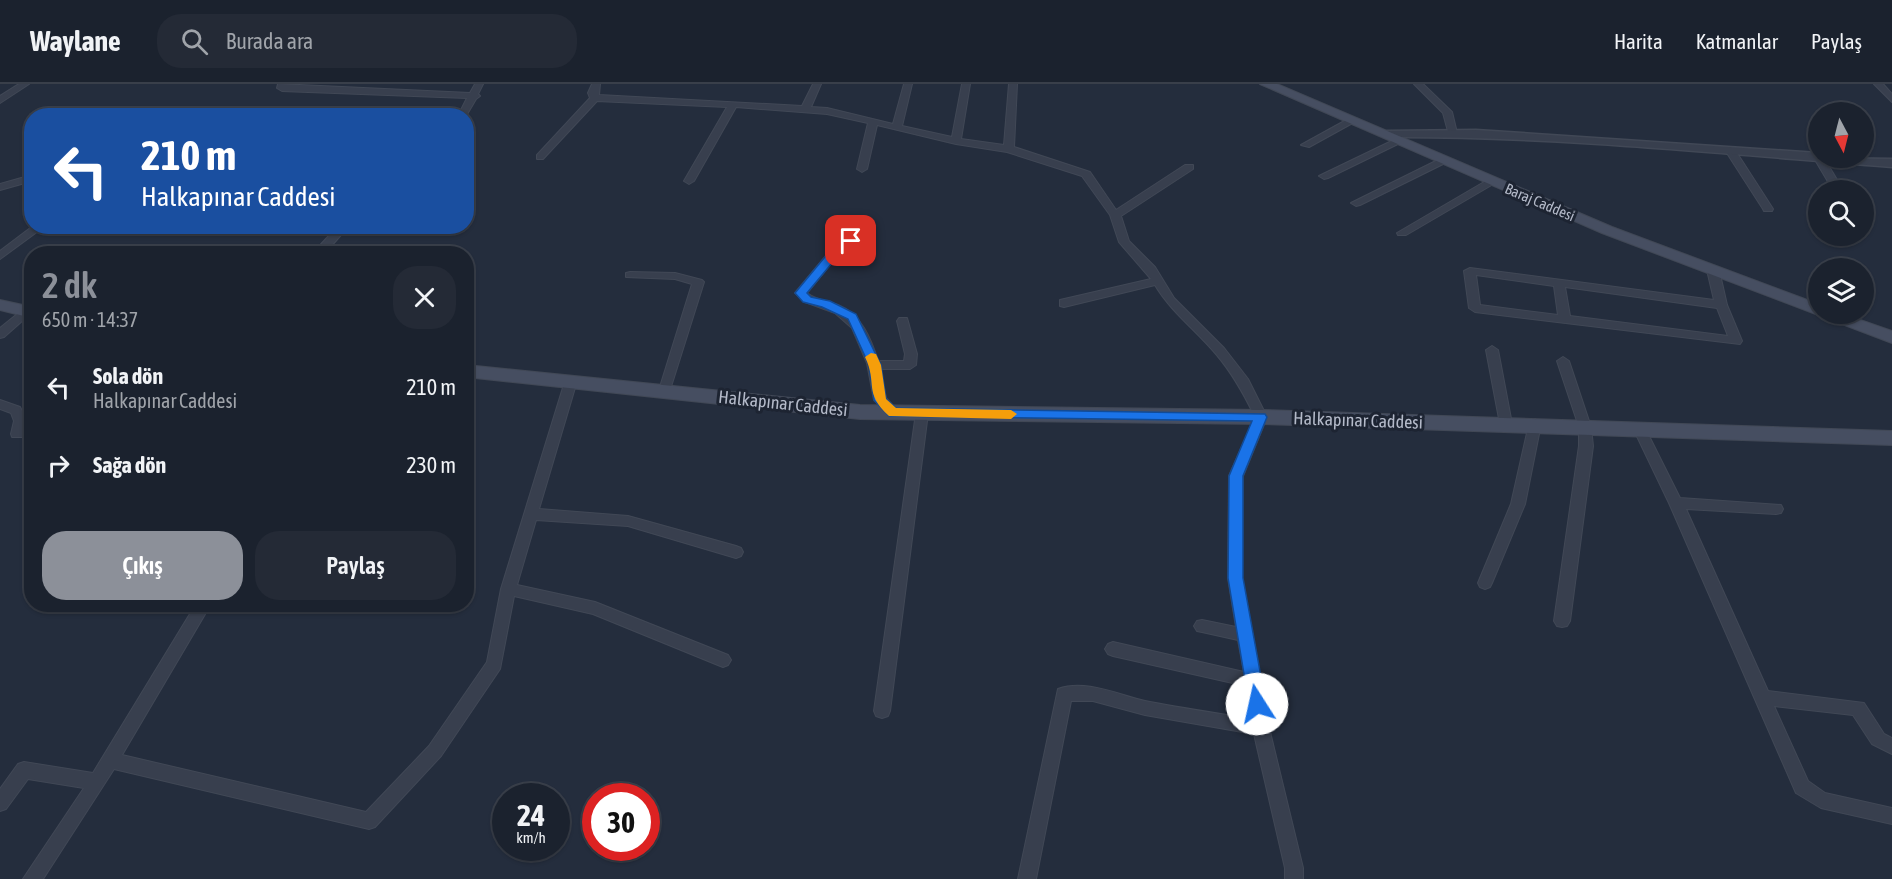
<!DOCTYPE html>
<html lang="tr">
<head>
<meta charset="utf-8">
<style>
  body { margin:0; font-family:"Asap Condensed",sans-serif; background:#242a36; color:#f1f3f6; height:100vh; display:flex; flex-direction:column; font-size:22px; white-space:nowrap }
  * { box-sizing:border-box; margin:0 }
  p { font-size:20px; color:#a0a4aa }
  .icon { flex:none; width:33px; height:33px; fill:none; stroke:currentColor; stroke-width:2; stroke-linecap:round; stroke-linejoin:round }
  .map { position:relative; flex:1; overflow:hidden }
  .side { position:absolute; left:24px; top:162px; width:450px; height:366px; display:flex; flex-direction:column; background:#1b222e; border-radius:24px; box-shadow:0 2px 4px #0004,0 0 0 2px #393f4a }
  .side>* { flex:none }
  .top-card { position:absolute; left:24px; top:24px; width:450px; height:126px; border-radius:24px; box-shadow:0 2px 4px #0004,0 0 0 2px #393f4a; background:#1a4fa0; color:#fff; overflow:hidden }
  .needle { width:39px; rotate:173deg }
  .controls { position:absolute; left:1808px; top:18px; display:grid; gap:12px }
  .controls a { display:grid; place-items:center; width:66px; height:66px; border-radius:50%; background:#1b222e; box-shadow:0 2px 4px #0004,0 0 0 2px #393f4a; font-size:30px }
  .speed { position:absolute; left:492px; top:699px; display:flex; gap:12px; font-size:30px; font-weight:700; text-align:center }
  .speed>* { display:grid; place-content:center; width:78px; height:78px; border-radius:50%; background:#1b222e; box-shadow:0 2px 4px #0004,0 0 0 2px #393f4a; line-height:1 }
  .speed small { font-size:15px; font-weight:400 }
  .speed .limit { border:9px solid #d22; background:#fff; color:#111 }
  .pin { position:absolute; display:grid; place-items:center; width:51px; height:51px; color:#fff; margin:-26px; border-radius:12px; box-shadow:0 3px 9px #0006 }
  .me { position:absolute; width:66px; margin:-33px; rotate:350deg; stroke-linejoin:round; filter:drop-shadow(0 0 4px #0008) }
  .turn { display:flex; align-items:center; gap:21px; height:126px; padding:0 18px; font-size:27px }
  .turn .icon { width:78px; height:78px; stroke-width:2.5 }
  .turn b { display:block; font-size:42px; line-height:51px }
  .round { display:grid; place-items:center; flex:none; width:63px; height:63px; border-radius:24px; background:#242a36 }
  .head { display:flex; align-items:center; justify-content:space-between; height:102px; padding:0 18px }
  h1 { font-size:36px; font-weight:600; line-height:45px; color:#8c9099 }
  .button { display:flex; gap:12px; margin-top:auto; padding:12px 18px }
  .button a { flex:1; height:69px; border-radius:24px; background:#8c9099; color:#fff; font-size:24px; font-weight:600; line-height:69px; text-align:center }
  .button a+a { background:#242a36; color:#f1f3f6 }
  ul { padding:0; list-style:none }
  li { display:flex; align-items:center; gap:18px; height:78px; padding:0 18px }
  li div { flex:1 }
  li b { display:block; font-size:22px }
  li em { font-style:normal }
  header { display:flex; align-items:center; gap:36px; box-sizing:border-box; height:84px; padding:0 30px; background:#1b222e; border-bottom:2px solid #393f4a }
  header strong { font-size:28px }
  nav { display:flex; gap:33px; margin-inline-start:auto; font-size:21px }
  .search { width:420px; height:54px; background:#242a36; display:flex; align-items:center; gap:15px; box-sizing:border-box; padding:0 21px; border-radius:24px; color:#a0a4aa; font-size:22px }
  .map>svg:first-child { display:block }
</style>
</head>
<body>
<header>
<strong>Waylane</strong>
<div class="search"><svg class="icon" aria-label="search" viewBox="0 0 24 24"><circle cx="10" cy="10" r="6"/><path d="M15 15l6 6"/></svg>Burada ara</div>
<nav><a>Harita</a><a>Katmanlar</a><a>Paylaş</a></nav>
</header>
<div class="map">
<svg width="1892" height="795" viewBox="0 0 1892 795">
  <rect width="100%" height="100%" fill="#242d3d"/>
  <g fill="none" stroke-linecap="round" stroke-linejoin="round">
    <g stroke="#414856" stroke-width="2">
      <path id="minor" d="M19 0H29L0 19V12Z
        M278 0 470 9 475 0H483L478 10 480 12 476 15 466 32H458L467 14 282 7 277 4Z
        M592 0H600L599 11 802 22 813 0H821L811 23 827 24 893 40 904 0H912L902 42 952 53 962 0H970L961 55 1004 61 1009 0H1017L1014 63 1090 88 1116 126 1185 81H1193V85L1121 132 1129 157 1155 183 1174 214 1224 264 1248 295 1267 333 1243 392 1242 494 1271 652 1303 784V795H1285V784L1254 650 1145 631 1093 617H1071L1036 795H1018L1058 605C1086 595 1118 611 1145 617 1180 624 1216 629 1252 635L1246 602 1113 572 1108 570 1105 565 1108 560 1113 558 1244 588 1238 556 1202 548 1197 547 1194 542 1197 537 1202 536 1236 543 1228 494 1229 392 1255 333C1244 310 1233 290 1216 270 1196 246 1171 228 1155 201L1064 223 1060 222V216L1151 195 1119 158 1110 131 1082 92 1007 68 956 60 877 41 867 85 862 88 857 85 868 39 827 30 736 23 694 97 689 100 684 97 727 23 597 17 543 75H537V71L590 14 588 9Z
        M1414 0H1423L1452 28 1457 49 1455 51H1449L1443 29Z
        M1874 0H1883L1892 10V18Z
        M1350 34 1358 36 1309 63 1301 61Z
        M1398 54 1406 56 1328 94 1324 95 1319 92Z
        M1730 63 1735 66 1773 125 1772 127H1764L1763 125 1725 66Z
        M1818 71V74H1824L1843 106H1833L1814 74Z
        M1444 73 1447 74V78L1360 121 1356 122 1351 119Z
        M32 91V97L0 106V100Z
        M1491 94 1496 97 1495 99 1406 151H1398L1397 149Z
        M33 142H45L0 175V167Z
        M338 142H349L324 170H312Z
        M851 154 855 155V159L837 172 807 209C816 216 827 217 838 221 861 230 871 255 878 277H904L905 270 897 237 899 234H907L917 270 916 281 910 285H880L886 314 899 328 893 333 889 331 874 316 867 279 852 244 835 229 805 218 795 209 829 168Z
        M1713 183 1719 186 1727 221 1742 257 1740 260 1475 228 1469 224 1464 187 1470 184 1714 216 1707 186ZM1476 191 1554 202 1558 231 1480 221ZM1565 203 1717 224 1728 252 1570 232Z
        M630 188 675 189 702 196 704 198 669 309 665 310 659 306 692 200 675 195 626 193V189Z
        M26 223 32 227 30 230 4 253 0 254V244Z
        M1492 262 1498 266 1512 340 1506 345 1500 340 1486 266Z
        M1563 273 1569 277 1591 343 1593 362 1570 537 1567 542 1562 543 1557 542 1554 537 1579 362V343L1557 277Z
        M571 293 577 297 539 425 628 432 736 462 741 464 743 468 741 472 736 474 628 442 536 436 517 501 595 518 728 571 731 576 728 581 723 583 718 581 593 530 514 512 500 585 441 672 375 743 369 745 114 685 43 795H23L84 704 28 695 6 725 0 727V705L18 680 24 678 93 689 196 520H211L122 671 366 728 429 662 487 578 501 505 565 297Z
        M0 316 20 323C26 334 27 342 22 353H12L11 350 14 337 11 329 0 325Z
        M922 324 928 329 890 627 888 632 882 634 876 632 874 627 916 329Z
        M1535 335 1541 340 1525 420 1492 499 1490 503 1485 505 1480 503 1478 499 1511 420 1529 340Z
        M1639 339 1645 344 1680 414 1781 421 1783 425 1781 429 1776 430 1686 425 1768 607 1864 619 1884 650 1892 654V670L1872 660 1853 631 1774 622 1808 697 1825 709 1892 724V740L1821 724 1796 709 1669 419 1633 344Z"/>
    </g>
    <g stroke="#414856" stroke-width="3">
      <path id="tertiary" d="M1476 46 1818 69V74L1892 75V83C1726 70 1555 52 1387 53L1381 50 1387 47Z"/>
    </g>
    <g stroke="#414856" stroke-width="2">
      <path id="secondary" d="M1260 0H1277L1612 143 1818 220V230H1843L1892 247V259L1602 149Z
        M0 216 32 223V234L0 226Z
        M466 281 860 321 1261 326 1892 347V361L1261 340 860 335 466 293Z"/>
    </g>
    <use href="#minor" fill="#383f4e" fill-rule="evenodd"/>
    <use href="#tertiary" fill="#383f4e" fill-rule="evenodd"/>
    <use href="#secondary" fill="#464e61" fill-rule="evenodd"/>
  </g>
  <path fill="#1a73e8" stroke="#114b97" stroke-width="1.5" d="M848 155 857 157 837 173 807 209 811 213 830 217 856 230 881 281 886 315 896 324 1265 330 1267 333 1243 392V494L1266 620 1263 625 1257 628 1252 625 1249 620 1228 494 1229 392 1252 337 889 332 874 316 869 281 848 235 822 223 803 218 795 209 829 168Z"/>
  <path fill="#f59e0b" d="M871 269 876 270 881 281 886 315 896 324 1011 326 1017 330 1011 335 889 332C863 308 878 300 865 273Z"/>
  <g text-anchor="middle" dominant-baseline="central" stroke-width="6" stroke-linejoin="round" paint-order="stroke">
    <g font-size="15" fill="#b4bac9" stroke="#1d2432">
      <text transform="translate(1540 118) rotate(23)">Baraj Caddesi</text>
    </g>
    <g font-size="18" fill="#b4bac9" stroke="#1d2432">
      <text transform="translate(783 319) rotate(6)">Halkapınar Caddesi</text>
      <text transform="translate(1358 336) rotate(2)">Halkapınar Caddesi</text>
    </g>
  </g>
</svg>
<div class="controls">
<a><svg class="needle" viewBox="-14 -14 28 28"><path d="M0-13l5 13h-10z" fill="#e53935"/><path d="M0 13l5-13h-10z" fill="#a0a4aa"/></svg></a>
<a><svg class="icon" aria-label="search" viewBox="0 0 24 24"><circle cx="10" cy="10" r="6"/><path d="M15 15l6 6"/></svg></a>
<a><svg class="icon" aria-label="layers" viewBox="0 0 24 24"><path d="M12 4l9 5-9 5-9-5zM3 14l9 5 9-5"/></svg></a>
</div>
<div class="speed"><div>24<small>km/h</small></div><div class="limit">30</div></div>
<div class="pin" style="left:851px;top:157px;background:#d93025"><svg class="icon" aria-label="arrive" viewBox="0 0 24 24"><path d="M6 21V4h12l-3 4 3 4H6"/></svg></div>
<svg class="me" style="left:1257px;top:620px" viewBox="-20 -20 40 40"><circle r="19" fill="#fff"/><path d="M0-13L10 11 0 6-10 11z" fill="#1a73e8"/></svg>
<div class="top-card">
<div class="turn"><svg class="icon" aria-label="left" viewBox="0 0 24 24"><path d="M17 20v-9H6M10 6l-5 5 5 5"/></svg><div><b>210 m</b>Halkapınar Caddesi</div></div>
</div>
<section class="side">
<div class="head"><div><h1>2 dk</h1><p>650 m · 14:37</p></div><a class="round"><svg class="icon" aria-label="close" viewBox="0 0 24 24"><path d="M6 6l12 12M18 6L6 18"/></svg></a></div>
<ul>
<li><svg class="icon" aria-label="left" viewBox="0 0 24 24"><path d="M17 20v-9H6M10 6l-5 5 5 5"/></svg><div><b>Sola dön</b><p>Halkapınar Caddesi</p></div><em>210 m</em></li>
<li><svg class="icon" aria-label="right" viewBox="0 0 24 24"><path d="M7 20v-9h11M14 6l5 5-5 5"/></svg><div><b>Sağa dön</b></div><em>230 m</em></li>
</ul>
<div class="button"><a>Çıkış</a><a>Paylaş</a></div>
</section>
</div>
</body>
</html>
